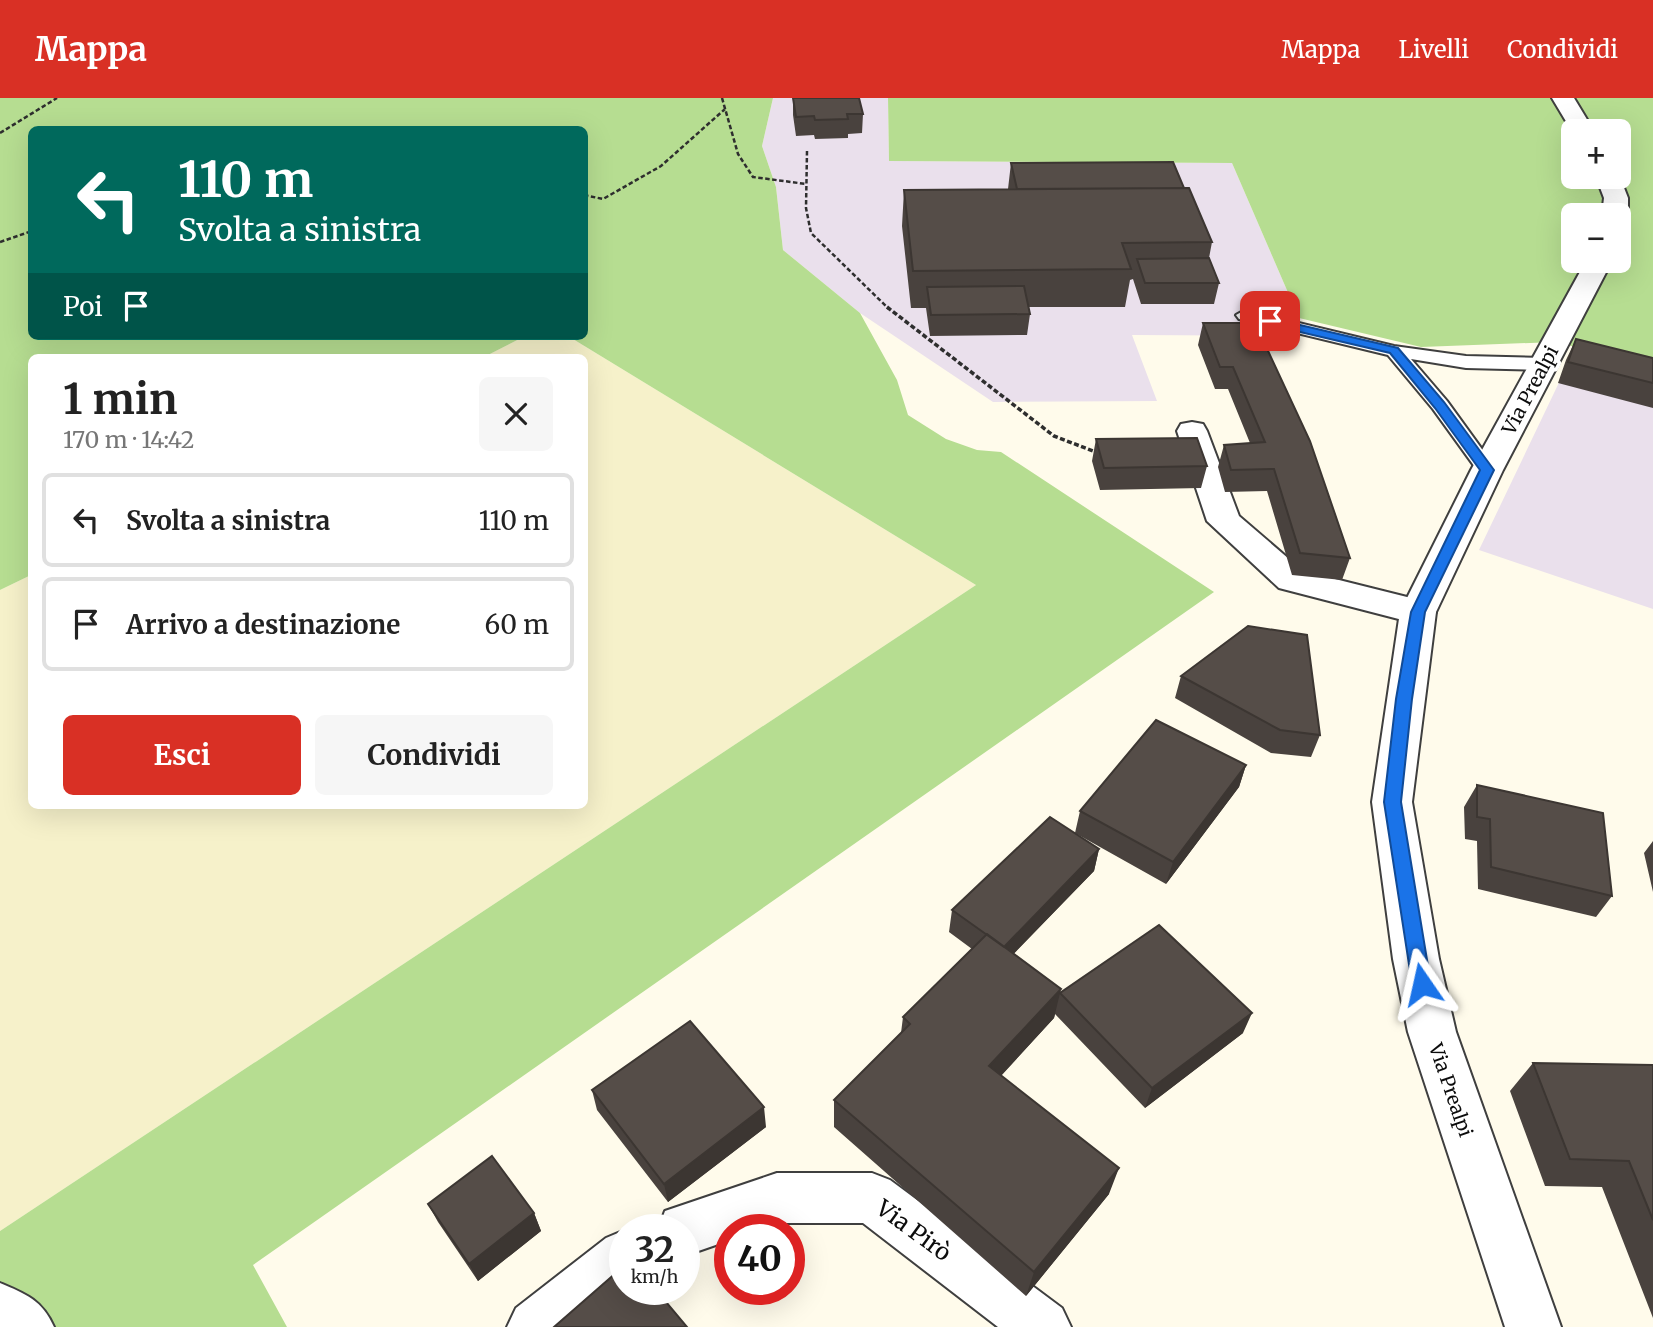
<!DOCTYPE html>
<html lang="it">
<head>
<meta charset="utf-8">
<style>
  body { margin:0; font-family:Merriweather,serif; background:#f6f6f6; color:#222; height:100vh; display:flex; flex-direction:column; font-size:26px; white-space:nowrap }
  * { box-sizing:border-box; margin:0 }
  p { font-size:23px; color:#767676 }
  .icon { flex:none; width:38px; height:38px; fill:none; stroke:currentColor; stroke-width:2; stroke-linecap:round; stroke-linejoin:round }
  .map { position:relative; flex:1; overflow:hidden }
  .sheet { position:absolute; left:28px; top:256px; width:560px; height:455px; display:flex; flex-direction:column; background:#fff; border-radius:10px; box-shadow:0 7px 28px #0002 }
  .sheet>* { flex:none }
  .guide { position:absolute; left:28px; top:28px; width:560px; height:214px; border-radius:10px; box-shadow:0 7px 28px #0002; background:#00695c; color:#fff; overflow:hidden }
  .buttons { position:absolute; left:1561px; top:21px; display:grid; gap:14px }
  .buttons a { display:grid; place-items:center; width:70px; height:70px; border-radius:10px; background:#fff; box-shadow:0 7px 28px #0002; font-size:35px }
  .speed { position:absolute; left:609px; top:1116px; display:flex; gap:14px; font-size:35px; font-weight:700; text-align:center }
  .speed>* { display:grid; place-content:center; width:91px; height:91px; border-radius:50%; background:#fff; box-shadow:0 7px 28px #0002; line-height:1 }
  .speed small { font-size:18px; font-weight:400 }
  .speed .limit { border:10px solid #d22; background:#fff; color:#111 }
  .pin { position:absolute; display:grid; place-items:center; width:60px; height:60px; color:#fff; margin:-30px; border-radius:14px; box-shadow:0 4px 10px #0006 }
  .me { position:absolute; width:77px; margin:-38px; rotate:349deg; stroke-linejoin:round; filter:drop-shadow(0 0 5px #0008) }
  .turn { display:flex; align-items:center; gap:24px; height:147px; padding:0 35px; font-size:32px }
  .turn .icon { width:91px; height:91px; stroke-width:2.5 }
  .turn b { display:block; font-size:49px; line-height:60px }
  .then { display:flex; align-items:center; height:66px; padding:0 35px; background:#0003; gap:14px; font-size:26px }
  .round { display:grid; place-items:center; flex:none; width:74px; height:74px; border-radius:10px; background:#f6f6f6 }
  .summary { display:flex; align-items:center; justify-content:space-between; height:119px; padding:0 35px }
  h1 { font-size:42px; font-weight:700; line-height:52px }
  .button { display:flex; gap:14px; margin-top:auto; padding:14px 35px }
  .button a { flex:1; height:80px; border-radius:10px; background:#d93025; color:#fff; font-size:28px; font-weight:700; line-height:80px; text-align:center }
  .button a+a { background:#f6f6f6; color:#222 }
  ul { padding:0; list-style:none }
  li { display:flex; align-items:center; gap:21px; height:94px; margin:0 14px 10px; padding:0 21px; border:4px solid #e0e0e0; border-radius:10px }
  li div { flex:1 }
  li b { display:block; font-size:26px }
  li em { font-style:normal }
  header { display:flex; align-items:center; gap:42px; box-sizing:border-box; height:98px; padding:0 35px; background:#d93025; color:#fff }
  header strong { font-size:33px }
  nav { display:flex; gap:38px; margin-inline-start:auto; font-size:24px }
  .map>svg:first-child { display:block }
</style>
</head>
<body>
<header>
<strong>Mappa</strong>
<nav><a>Mappa</a><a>Livelli</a><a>Condividi</a></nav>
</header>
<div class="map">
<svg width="1653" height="1229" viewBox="0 0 1653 1229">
  <rect width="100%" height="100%" fill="#fffbeb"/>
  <path fill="#eae0ec" d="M773 0H888L889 63 1232 65 1299 220V238L1132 237 1157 303 993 304 860 215 783 152 776 89 762 48Z
    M1576 249 1653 268V511L1479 452Z"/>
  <path fill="#f6f1ca" d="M525 238H568L976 487 0 1133V492L31 477 32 707H584V259H484Z"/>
  <path fill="#b6dd91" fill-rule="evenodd" d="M0 0H773L762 48 776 89 783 152 860 215 897 282 908 317 946 341 977 352 1001 354 1214 494 253 1167 287 1229H0V1133L976 487 568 238H584V32H32V238H525L484 259H32L31 477 0 492Z
    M888 0H1653V268L1555 244 1421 249 1299 220 1232 65 889 63ZM1573 33H1619V79H1573ZM1573 117H1619V163H1573Z"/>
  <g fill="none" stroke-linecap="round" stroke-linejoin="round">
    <g stroke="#3f3f3f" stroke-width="4">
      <path id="service" d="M1245 212 1394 248 1466 258 1543 260 1552 266 1543 272 1466 270 1411 261 1447 303 1497 372 1494 376H1480L1433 311 1388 257 1239 221 1236 217Z"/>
    </g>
    <g stroke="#3f3f3f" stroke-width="4">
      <path id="minor" d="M1192 324 1203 326 1207 333 1239 418 1303 473 1431 505 1436 514 1431 523 1418 526 1279 490 1207 423 1177 333 1181 326Z
        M777 1075H872L890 1082 1062 1210 1071 1229H998L863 1125H777L757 1132H730V1142L684 1158V1132H658L665 1113Z
        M625 1132 626 1192 579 1229H507L516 1210 606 1140Z
        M0 1185C26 1196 42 1202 54 1229H0Z"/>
    </g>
    <g stroke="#3f3f3f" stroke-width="4">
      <path id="tertiary" d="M1552 0H1574L1594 33 1573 35Z
        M1619 77 1628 100V117L1619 124V117H1602L1604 100 1596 79Z
        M1586 163H1612L1503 372 1436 514 1412 704 1439 861 1456 934 1561 1229H1505L1408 934 1393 861 1372 704 1400 514 1471 372Z"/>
    </g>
    <path stroke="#2e2e2e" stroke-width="2.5" stroke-dasharray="4.5 2.5" stroke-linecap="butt" d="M722 0 738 56 753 79 806 86
      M0 35 57 0
      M807 53 806 110 811 135 889 211
      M584 97 603 101 661 68 725 11
      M0 144 32 133"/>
    <path stroke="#2e2e2e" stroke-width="3.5" stroke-dasharray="5 2.5" stroke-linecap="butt" d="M887 209 1054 338 1093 353H1100"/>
    <use href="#service" fill="#fff" fill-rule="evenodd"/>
    <use href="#minor" fill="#fff" fill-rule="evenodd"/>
    <use href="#tertiary" fill="#fff" fill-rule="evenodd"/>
  </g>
  <path fill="#49423e" d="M793 0 863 16 862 35 848 36V40L815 41 814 37 796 38 793 17Z
    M1011 65 1184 90 1212 144 1209 160 1219 185 1214 206H1141L1133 181 1130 182 1125 209H1028L1030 216 1027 237 930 238 926 210H911L902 128 904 92 1008 91Z
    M1203 225H1255L1350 460 1342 482 1292 477 1267 393 1225 394 1218 369 1224 347 1250 345 1228 291H1215L1198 247Z
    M1576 241 1653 260V310L1558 285 1566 262Z
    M1096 341 1207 368 1201 390 1100 392 1092 363Z
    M1181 578 1320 637 1311 659 1271 655 1175 600Z
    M1246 667 1239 689 1166 786 1075 735 1080 713Z
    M1477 687 1612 798 1596 819 1478 791 1477 743 1465 741 1464 709Z
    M1653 743V794L1644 755Z
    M1099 751 1094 773 1013 856 1061 894 1243 935 1145 1010 1055 916 1054 920 1001 978 1109 1096 1026 1198 834 1029V1002L901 935 903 919 972 851 949 834 952 812Z
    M1533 965 1653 967V1220L1602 1089 1545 1088 1510 993Z
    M592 992 766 1029 668 1104 597 1012Z
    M428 1106 534 1115 541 1133 478 1183 438 1124Z"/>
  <path fill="#3c3632" d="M1246 667 1239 689 1166 786 1173 764Z
    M1099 751 1094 773 999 871 1003 850Z
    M1061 891 1054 920 984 996 989 968Z
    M1252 915 1243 935 1145 1010 1152 990Z
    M764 1009 766 1029 668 1104 664 1086Z
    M1119 1070 1109 1096 1026 1198 1034 1174Z
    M534 1115 541 1133 478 1183 469 1166Z"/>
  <path fill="#554d48" stroke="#3c3632" stroke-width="2" d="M793 0H859L863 16H847L848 21 815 22 814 18 796 19Z
    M1173 64 1184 90 1017 91 1011 65Z
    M1189 90 1212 144 1122 145 1131 171 913 173 904 92Z
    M1209 160 1219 185H1145L1137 161Z
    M1024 188 1030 216 931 217 927 189Z
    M1203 225H1255L1310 343 1350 460 1300 455 1274 371 1231 372 1224 347 1265 344 1233 269H1220Z
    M1576 241 1653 260V285L1568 264Z
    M1197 340 1207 368 1104 370 1096 341Z
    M1248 528 1307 537 1320 637 1280 632 1181 578Z
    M1156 622 1246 667 1173 764 1080 713Z
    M1477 687 1603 715 1612 798 1491 769 1490 721 1477 719Z
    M1050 719 1099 751 1004 849 952 812Z
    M1159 827 1252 915 1152 990 1060 895Z
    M987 836 1061 891 989 968 1119 1070 1034 1174 834 1002 910 926 903 919Z
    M690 923 764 1009 664 1086 592 992Z
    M1533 965 1653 967V1122L1629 1063 1570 1061Z
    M492 1058 534 1115 469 1166 428 1106Z
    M625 1167V1192H656L687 1229H554Z"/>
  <path fill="#1a73e8" stroke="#114b97" stroke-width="2" d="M1270 220 1398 250 1444 304 1494 372 1425 514 1412 601 1401 704 1431 886 1428 891 1422 894 1415 891 1412 886 1384 704 1396 601 1411 514 1480 372 1435 310 1390 255 1266 226 1265 223Z"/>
  <g text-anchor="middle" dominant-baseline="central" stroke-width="7" stroke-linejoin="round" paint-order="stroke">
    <g font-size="19" fill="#0c0c0c" stroke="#fff">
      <text transform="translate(1530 292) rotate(-62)">Via Prealpi</text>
      <text transform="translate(1451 992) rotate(71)">Via Prealpi</text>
    </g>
    <g font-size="23" fill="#0c0c0c" stroke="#fff">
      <text transform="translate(914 1132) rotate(36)">Via Pirò</text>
    </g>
  </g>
</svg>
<div class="buttons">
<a>+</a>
<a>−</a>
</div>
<div class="speed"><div>32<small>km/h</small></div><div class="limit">40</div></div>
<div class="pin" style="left:1270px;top:223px;background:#d93025"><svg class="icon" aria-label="arrive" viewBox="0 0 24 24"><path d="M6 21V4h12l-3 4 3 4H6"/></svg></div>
<svg class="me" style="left:1422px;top:886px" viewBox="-20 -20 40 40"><path d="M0-17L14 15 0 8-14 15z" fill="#1a73e8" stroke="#fff" stroke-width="4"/></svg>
<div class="guide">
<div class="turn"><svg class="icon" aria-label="left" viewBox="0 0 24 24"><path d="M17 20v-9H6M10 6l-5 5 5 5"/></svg><div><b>110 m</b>Svolta a sinistra</div></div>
<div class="then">Poi<svg class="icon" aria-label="arrive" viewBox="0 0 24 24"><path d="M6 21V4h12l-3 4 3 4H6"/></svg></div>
</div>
<section class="sheet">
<div class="summary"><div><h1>1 min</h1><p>170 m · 14:42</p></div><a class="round"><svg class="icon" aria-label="close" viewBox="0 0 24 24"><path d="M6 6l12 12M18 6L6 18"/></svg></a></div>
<ul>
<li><svg class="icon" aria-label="left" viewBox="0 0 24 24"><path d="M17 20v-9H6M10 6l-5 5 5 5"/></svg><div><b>Svolta a sinistra</b></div><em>110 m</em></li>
<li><svg class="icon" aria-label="arrive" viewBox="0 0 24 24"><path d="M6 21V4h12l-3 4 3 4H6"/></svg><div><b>Arrivo a destinazione</b></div><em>60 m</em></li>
</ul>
<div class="button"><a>Esci</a><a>Condividi</a></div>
</section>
</div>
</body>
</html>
